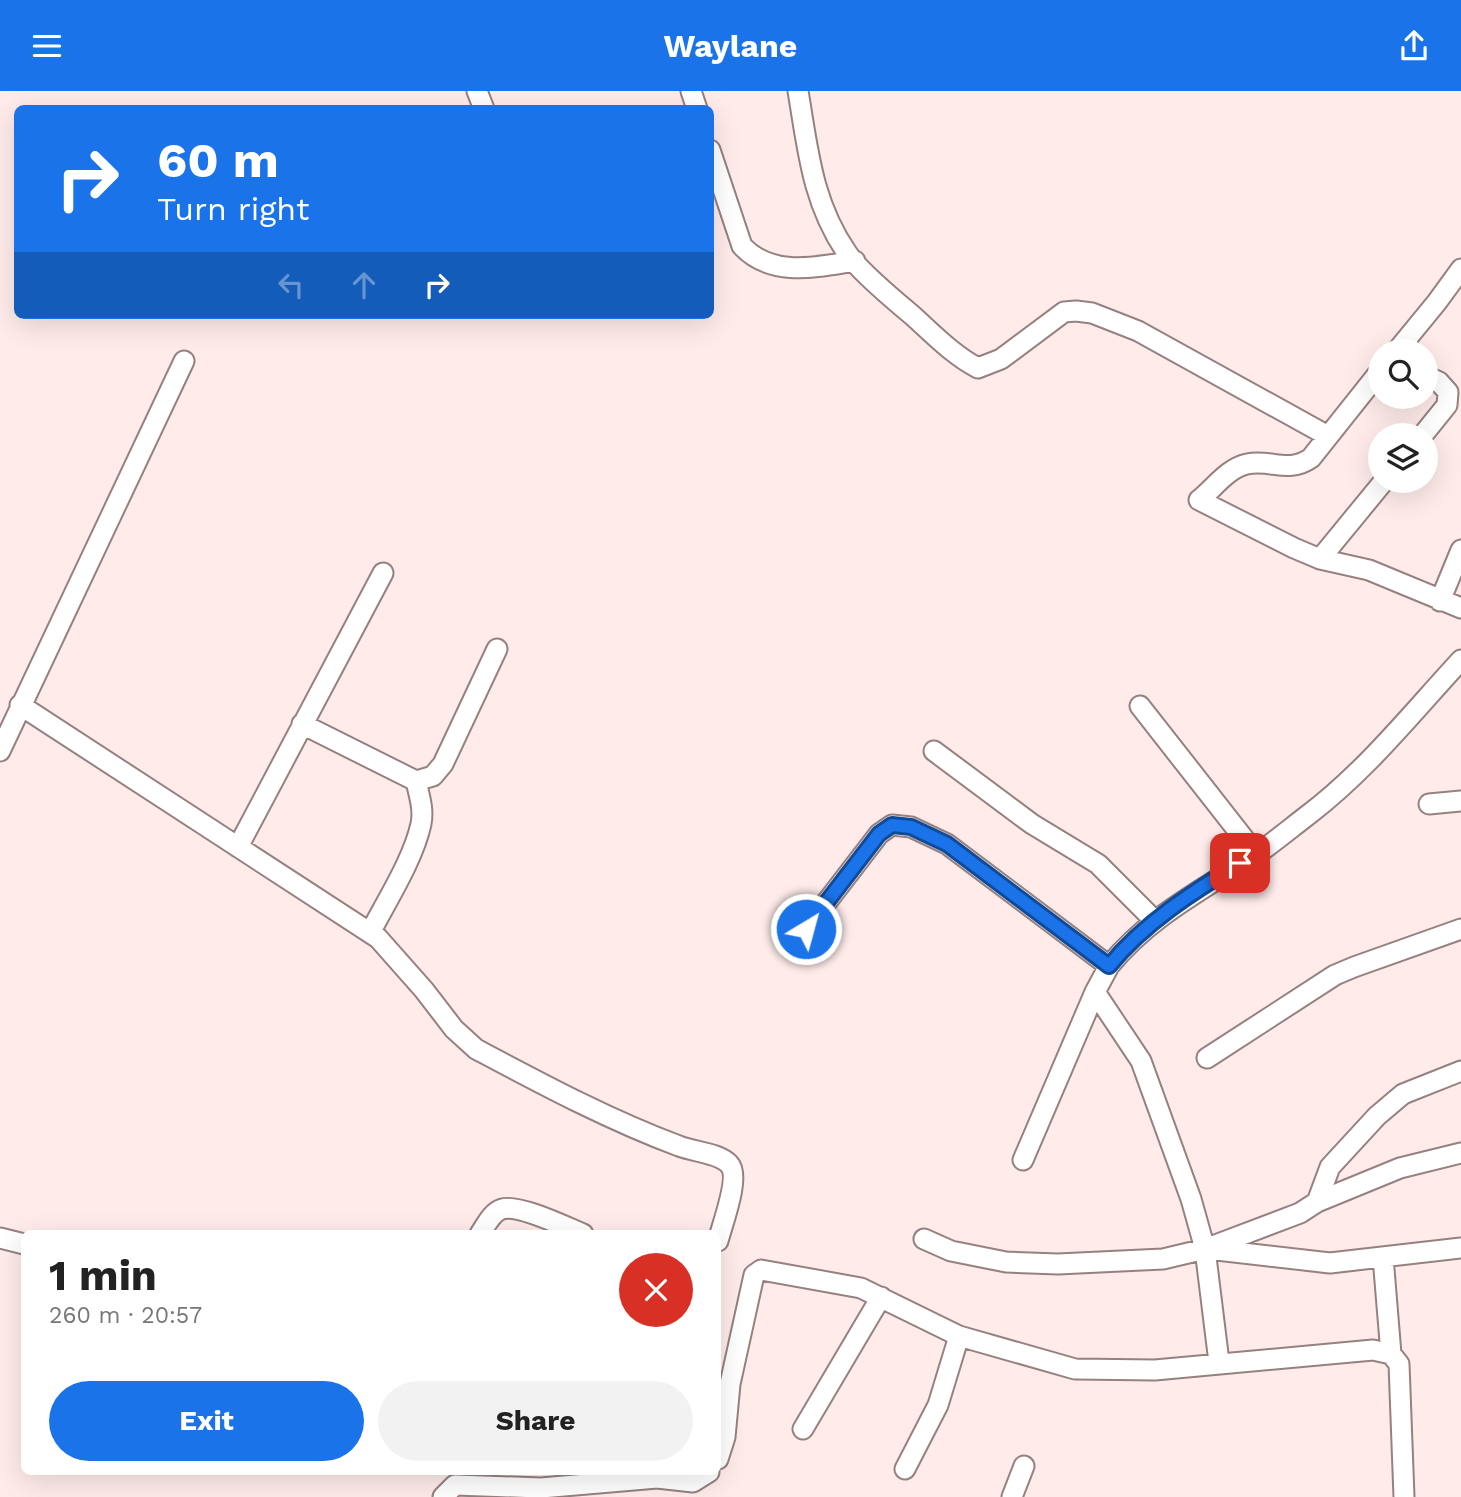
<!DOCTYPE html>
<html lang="en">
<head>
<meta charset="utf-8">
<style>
  body { margin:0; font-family:"Work Sans",sans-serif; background:#f2f2f2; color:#222; height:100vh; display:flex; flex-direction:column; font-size:26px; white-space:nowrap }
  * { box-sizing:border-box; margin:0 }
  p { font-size:23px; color:#767676 }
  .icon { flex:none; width:38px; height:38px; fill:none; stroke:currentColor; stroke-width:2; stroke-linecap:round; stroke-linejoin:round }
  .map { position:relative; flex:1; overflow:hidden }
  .side { position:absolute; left:21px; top:1139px; width:700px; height:245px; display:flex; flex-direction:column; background:#fff; border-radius:10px; box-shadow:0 7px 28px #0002 }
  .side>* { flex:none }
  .top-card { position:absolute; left:14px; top:14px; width:700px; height:214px; border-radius:10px; box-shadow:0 7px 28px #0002; background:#1a73e8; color:#fff; overflow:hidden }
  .fabs { position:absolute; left:1368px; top:248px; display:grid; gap:14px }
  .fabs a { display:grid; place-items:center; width:70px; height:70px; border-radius:50%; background:#fff; box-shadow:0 7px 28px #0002; font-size:35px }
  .pin { position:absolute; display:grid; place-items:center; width:60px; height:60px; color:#fff; margin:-30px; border-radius:14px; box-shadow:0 4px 10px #0006 }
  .me { position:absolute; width:77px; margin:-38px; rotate:37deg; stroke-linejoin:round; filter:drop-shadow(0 0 5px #0008) }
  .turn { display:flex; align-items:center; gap:24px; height:147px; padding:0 28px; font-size:32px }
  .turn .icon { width:91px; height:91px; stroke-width:2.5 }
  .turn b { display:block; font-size:49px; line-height:60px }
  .lanes { display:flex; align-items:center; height:66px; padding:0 28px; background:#0003; justify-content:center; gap:35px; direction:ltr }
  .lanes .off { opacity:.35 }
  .round { display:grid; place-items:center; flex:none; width:74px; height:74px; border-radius:37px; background:#f2f2f2 }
  .overview { display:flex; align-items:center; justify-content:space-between; height:119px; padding:0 28px }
  h1 { font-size:42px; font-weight:700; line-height:52px }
  .cta { display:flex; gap:14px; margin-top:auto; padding:14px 28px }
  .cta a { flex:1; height:80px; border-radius:42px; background:#1a73e8; color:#fff; font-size:28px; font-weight:700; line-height:80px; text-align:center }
  .cta a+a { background:#f2f2f2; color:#222 }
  header { display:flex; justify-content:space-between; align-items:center; height:91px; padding:0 28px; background:#1a73e8; color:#fff; font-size:32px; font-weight:700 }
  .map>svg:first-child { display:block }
</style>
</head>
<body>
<header><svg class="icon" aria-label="menu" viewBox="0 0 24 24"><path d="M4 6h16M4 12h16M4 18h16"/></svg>Waylane<svg class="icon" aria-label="share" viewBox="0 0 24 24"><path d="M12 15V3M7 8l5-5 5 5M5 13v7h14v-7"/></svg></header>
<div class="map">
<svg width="1461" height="1406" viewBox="0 0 1461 1406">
  <rect width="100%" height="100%" fill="#feebea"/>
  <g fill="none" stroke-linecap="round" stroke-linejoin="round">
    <g stroke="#968180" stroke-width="23">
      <path id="minor" d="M477 0 484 18
        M691 0 697 18
        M798 0C808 59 812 111 847 162 859 180 894 209 912 224 933 243 953 264 978 277L1001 268 1064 221 1076 220 1092 222 1138 240 1328 345
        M710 59 742 155C772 187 817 176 855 170
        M1396 261 1437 211 1461 178
        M1381 279 1311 367C1288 383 1272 368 1247 373 1228 377 1214 397 1199 409L1294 457 1320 468 1369 479 1461 517
        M1422 345 1447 314 1448 301 1439 291 1426 285
        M1320 468 1384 390
        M1440 510 1461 459
        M20 614 378 847 424 899 454 938 476 958C542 993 609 1029 679 1055 694 1061 719 1062 729 1073 741 1085 722 1134 718 1150
        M1140 615 1256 763
        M302 633 416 690 433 685 443 673 497 558
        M0 660 184 270
        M934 660 1032 733 1098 773 1155 830
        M1429 713 1461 710
        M238 756 383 482
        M806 838 879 743 892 734 911 736 947 753 1109 875C1151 824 1203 799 1257 763 1274 751 1291 737 1308 724 1366 680 1412 622 1461 569
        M370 842C387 809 413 769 421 733 424 718 419 704 416 690
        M1095 901 1141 970 1191 1108 1205 1158 1219 1271
        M1207 967 1335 884 1354 876 1461 838
        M1023 1069 1095 901 1109 875
        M1317 1111 1400 1077 1461 1062
        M480 1143C486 1134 492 1121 502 1118 519 1113 566 1136 583 1143
        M0 1147 24 1153
        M924 1148 951 1160 1006 1171 1058 1173 1163 1168 1205 1158 1300 1122 1317 1111 1330 1076 1377 1025 1403 1003 1461 980
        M1208 1158 1330 1172 1461 1157
        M1383 1166 1391 1263 1399 1273 1404 1406
        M803 1338 881 1206
        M718 1368 725 1346 730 1293 754 1184 761 1179 861 1197 959 1245 1075 1278 1155 1279 1373 1259 1391 1263
        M905 1378 938 1314 959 1245
        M443 1406 455 1394 541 1397 657 1387 693 1391 709 1381
        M1012 1406 1024 1375"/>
    </g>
    <use href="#minor" stroke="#fff" stroke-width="19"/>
  </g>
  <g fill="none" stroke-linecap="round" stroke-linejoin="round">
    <g stroke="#114b97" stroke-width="18">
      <path id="route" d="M806 838 879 743 892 734 911 736 947 753 1109 875C1144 832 1193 801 1240 772"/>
    </g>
    <use href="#route" stroke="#1a73e8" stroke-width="12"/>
  </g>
</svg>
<div class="fabs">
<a><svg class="icon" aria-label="search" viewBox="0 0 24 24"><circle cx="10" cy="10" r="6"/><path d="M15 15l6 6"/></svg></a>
<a><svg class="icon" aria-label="layers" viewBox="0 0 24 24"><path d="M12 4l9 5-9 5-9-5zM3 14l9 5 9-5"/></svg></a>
</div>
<div class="pin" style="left:1240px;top:772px;background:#d93025"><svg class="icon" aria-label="arrive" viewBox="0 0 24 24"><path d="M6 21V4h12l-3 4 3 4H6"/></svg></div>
<svg class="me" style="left:806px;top:838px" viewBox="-20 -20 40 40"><circle r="17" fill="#1a73e8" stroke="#fff" stroke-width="3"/><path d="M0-11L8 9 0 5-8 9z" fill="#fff"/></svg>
<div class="top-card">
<div class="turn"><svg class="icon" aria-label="right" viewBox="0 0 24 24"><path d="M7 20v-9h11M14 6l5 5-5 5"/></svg><div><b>60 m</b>Turn right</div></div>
<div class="lanes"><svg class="icon off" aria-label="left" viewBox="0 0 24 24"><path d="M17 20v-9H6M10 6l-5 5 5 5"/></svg><svg class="icon off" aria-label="ahead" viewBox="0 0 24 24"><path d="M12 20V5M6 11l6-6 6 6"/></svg><svg class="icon" aria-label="right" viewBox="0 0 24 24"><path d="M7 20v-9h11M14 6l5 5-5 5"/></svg></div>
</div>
<section class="side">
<div class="overview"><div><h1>1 min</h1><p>260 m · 20:57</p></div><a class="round" style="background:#d93025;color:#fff"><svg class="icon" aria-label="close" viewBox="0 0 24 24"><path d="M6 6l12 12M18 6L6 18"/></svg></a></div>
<div class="cta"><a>Exit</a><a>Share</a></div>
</section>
</div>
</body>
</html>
